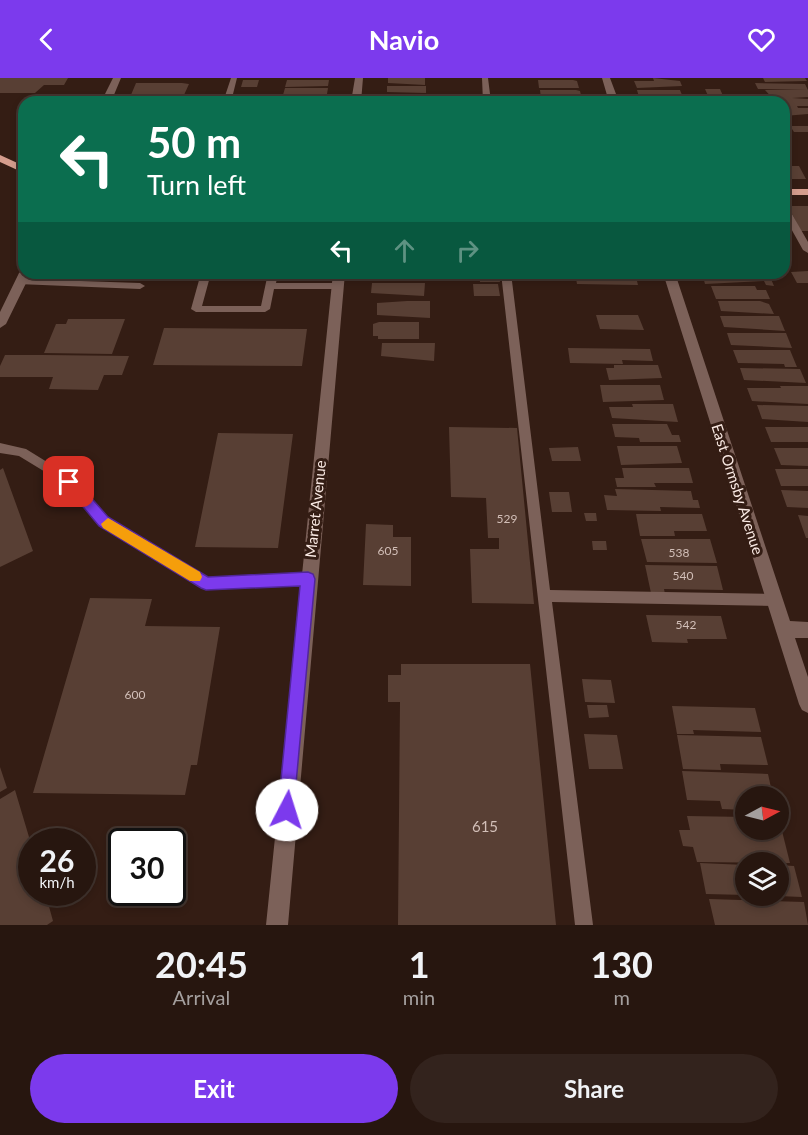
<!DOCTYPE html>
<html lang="en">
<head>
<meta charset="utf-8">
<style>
  body { margin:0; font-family:Lato,sans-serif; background:#33231d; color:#f1f3f6; height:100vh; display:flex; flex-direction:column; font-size:22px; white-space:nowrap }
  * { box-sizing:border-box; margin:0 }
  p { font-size:20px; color:#a49f9e }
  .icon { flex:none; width:33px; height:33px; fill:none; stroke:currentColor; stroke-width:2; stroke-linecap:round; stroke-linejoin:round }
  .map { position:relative; height:847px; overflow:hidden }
  .panel { display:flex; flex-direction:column; background:#27160f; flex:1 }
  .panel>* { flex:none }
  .hud { position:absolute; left:18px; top:18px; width:772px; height:183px; border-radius:18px; box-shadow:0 3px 9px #0003,0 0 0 2px #43352f; background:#0b6e4f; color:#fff; overflow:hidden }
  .needle { width:39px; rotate:83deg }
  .fabs { position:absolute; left:735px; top:708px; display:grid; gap:12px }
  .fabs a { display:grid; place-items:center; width:54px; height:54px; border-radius:50%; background:#27160f; box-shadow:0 3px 9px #0003,0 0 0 2px #43352f; font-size:30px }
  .speed { position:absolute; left:18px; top:750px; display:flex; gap:12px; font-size:30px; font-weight:700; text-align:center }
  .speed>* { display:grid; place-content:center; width:78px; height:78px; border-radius:50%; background:#27160f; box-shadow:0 3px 9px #0003,0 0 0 2px #43352f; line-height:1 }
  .speed small { font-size:15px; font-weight:400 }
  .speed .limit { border:3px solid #111; border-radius:9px; background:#fff; color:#111 }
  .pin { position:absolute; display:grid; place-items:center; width:51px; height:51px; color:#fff; margin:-26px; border-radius:12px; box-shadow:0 3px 9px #0006 }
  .me { position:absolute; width:66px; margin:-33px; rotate:5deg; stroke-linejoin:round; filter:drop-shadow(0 0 4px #0008) }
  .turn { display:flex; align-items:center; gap:21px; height:126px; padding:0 30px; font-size:27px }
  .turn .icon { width:78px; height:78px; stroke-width:2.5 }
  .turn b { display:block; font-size:42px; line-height:51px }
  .lanes { display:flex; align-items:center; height:57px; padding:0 30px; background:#0003; justify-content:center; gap:30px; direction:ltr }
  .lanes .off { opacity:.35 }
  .eta { display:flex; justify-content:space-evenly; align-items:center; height:102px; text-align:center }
  .eta b { font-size:36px; font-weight:700; line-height:42px }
  .action { display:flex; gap:12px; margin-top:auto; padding:12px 30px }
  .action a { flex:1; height:69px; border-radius:36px; background:#7c3aed; color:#fff; font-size:24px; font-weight:700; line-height:69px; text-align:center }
  .action a+a { background:#33231d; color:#f1f3f6 }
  header { display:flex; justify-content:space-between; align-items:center; height:78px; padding:0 30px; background:#7c3aed; color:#fff; font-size:27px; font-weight:700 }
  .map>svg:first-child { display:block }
</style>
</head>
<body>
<header><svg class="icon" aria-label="back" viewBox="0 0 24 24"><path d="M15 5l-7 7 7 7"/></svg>Navio<svg class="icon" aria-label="heart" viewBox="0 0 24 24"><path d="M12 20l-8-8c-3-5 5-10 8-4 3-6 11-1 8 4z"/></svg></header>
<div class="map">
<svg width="808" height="847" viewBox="0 0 808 847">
  <rect width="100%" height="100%" fill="#341d14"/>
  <path fill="#583f34" d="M0 0H68L64 7H44L35 15H0Z
    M388 0H425V7L388 5Z
    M653 0 680 3 682 8 637 10 634 3H654Z
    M763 0H805L807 3 765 4Z
    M243 2H259L257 9H241Z
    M287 2H329L328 8 285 9Z
    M538 2H573L577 3 579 10H539Z
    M136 5H182L189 6 184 17H180L178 24H128Z
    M755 5 805 6 808 12 758 11Z
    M387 8H426V15L387 14Z
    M285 10H328L327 16 283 17Z
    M705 11H720L724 20H709Z
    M540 12H576L580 13 581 17H577L578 20H541Z
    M637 12H680L682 17 639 19Z
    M765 12H808V19L792 20 808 21V28H797L798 30H808V36L784 38V24H776Z
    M387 16H425V24L386 22Z
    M283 19H330V24H282Z
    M790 48H808V54H794Z
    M784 88H799L806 101H784Z
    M788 128H808V153H801Z
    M808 193V205H797L791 194Z
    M90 195H151L149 203 87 202Z
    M378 195H426V203L378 200Z
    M479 195H498L500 204H480Z
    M575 195H635L638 207 577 206Z
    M702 195H759L762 201H771L774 208 766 207 764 203 705 206Z
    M372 205H425L424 218 371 215Z
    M473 206H498L500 218H474Z
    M711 208H755L757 212H766L770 221H716Z
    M407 223H430V240L377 237V225Z
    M718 223H760L769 226 774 236 721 233Z
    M596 237H638L644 252 600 251Z
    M720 238H779L785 253 724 249Z
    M68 241H125L112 276 44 275 56 246H66Z
    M379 244H419V261H378V258H373V246Z
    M164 250 307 251 302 288 153 287Z
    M727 255H786L792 270 731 267Z
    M382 265H435L434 283 381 278Z
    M568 270 650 271 653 283 622 282 623 286 570 285Z
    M733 272H790L797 289H785L784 286 738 285Z
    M5 277H44L129 278 122 297H104L98 312 49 311 53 299H0V288Z
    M614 287H658L662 300 609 302 606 290H614Z
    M740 290 800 291 806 305 744 302Z
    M600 307H660L664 322 603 324Z
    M780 308H808V326L752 323 747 310H781Z
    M632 326H673L678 344 612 340 609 329H633Z
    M757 327 808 328V344L762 341Z
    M612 346H667L672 357H679L681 364H640L639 360 615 359Z
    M449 349 517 350 534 526 472 525 470 471H499V460H488L486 420 451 419Z
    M765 349H808V364H771Z
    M218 355 293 356 278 470 195 469Z
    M617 368H677L682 385 621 387Z
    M578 369 581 383H552L549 370Z
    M774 370H808V388L781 387Z
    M3 390 33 473 0 489V392Z
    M622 390H689L693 405H654L656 409H617L615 400H624Z
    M775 391H808V408H781Z
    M615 411 691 413 693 422H698L700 430 660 429 661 433 607 432 604 417 617 418Z
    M781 412 808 413V430L787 429Z
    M549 414H569L572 434H552Z
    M584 435H596L597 443H586Z
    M636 436H702L707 453H674L675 458H640Z
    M798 437 808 438V460H806Z
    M366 446 393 447V459H411V508L363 507Z
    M641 461H710L717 485 647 484Z
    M592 463H606L607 472H593Z
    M645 487 717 488 723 512 664 511 665 516 651 515Z
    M90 520 152 521 145 548 220 549 197 687H191L185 717 33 715Z
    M646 537 721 538 727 561H687L688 565 652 564Z
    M401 586H530L556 847H398L400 624H388V597H401Z
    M582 601 611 602 615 625 585 624Z
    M587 627H607L609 639 589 640Z
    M672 628 755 630 761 654 693 652 694 656H677Z
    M584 656 617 657 623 691H589Z
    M677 657 761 659 768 687 720 686 721 692 683 691Z
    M0 689 7 710 0 714Z
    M682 693 768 696 772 714H777L779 718H746V732L722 731 720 723 687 722Z
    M15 712 32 769V814H45L53 843 47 847H0V721Z
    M687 738 746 739V752L782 753 790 785 697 784 693 769 683 768 679 752H690Z
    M700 785 746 787V817L706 816Z
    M778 787 794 788 802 819 778 818Z
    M709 821 804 824 808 847H715Z"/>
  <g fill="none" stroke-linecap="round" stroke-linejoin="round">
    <path fill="#7c6159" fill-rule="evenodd" d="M231 0H237L231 24H223Z
      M482 0H488L491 24H483Z
      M784 127 788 129 808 164V175L803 172 784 138Z
      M201 195H211L202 228H261L268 195H278L276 205H338L343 208 338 211H274L270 231 265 234H196L191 231Z
      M501 195H511L550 512 774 516 779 518 781 522 779 526 774 528 552 524 593 847H575Z
      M21 201 140 205 145 208 140 211 18 206V202Z
      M0 365 26 371 73 400 108 439 208 500 308 495 313 497 314 501 313 505 308 507 206 512 201 510 100 447 65 406 19 378 0 375Z"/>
    <path fill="#7c6159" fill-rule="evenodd" d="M113 0H121L111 24H101Z
      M355 0H363L361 24H351Z
      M602 0H610L619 24H609Z
      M24 191V195H31L6 246 0 250V234L19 195Z
      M333 195H345L288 847H266Z
      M663 195H675L790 543 808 544V560H795L808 599V635L802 632 799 626Z"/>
    <path fill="#d59d8d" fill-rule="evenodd" d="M0 77 24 88V95L0 84Z
      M784 111H808V117H784Z"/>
  </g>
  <path fill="#7c3aed" stroke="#51269a" stroke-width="1.5" d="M69 398 74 400 108 439 208 499 308 494 313 496 315 501 293 738 287 740 281 738 278 732 300 508 206 512 201 510 99 448 65 407V400Z"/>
  <path fill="#f59e0b" d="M108 440 200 494 202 499 200 503H190L103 450 101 446Z"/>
  <g text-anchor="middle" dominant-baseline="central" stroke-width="6" stroke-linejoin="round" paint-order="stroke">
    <g font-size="12" fill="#d2bfb8">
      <text x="507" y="440">529</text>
      <text x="388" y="472">605</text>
      <text x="679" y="474">538</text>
      <text x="683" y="497">540</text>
      <text x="686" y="546">542</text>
      <text x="135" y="616">600</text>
    </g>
    <g font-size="15" fill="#faeae4" stroke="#341d14">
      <text transform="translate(738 411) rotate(72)">East Ormsby Avenue</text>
      <text transform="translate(315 431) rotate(-84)">Marret Avenue</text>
    </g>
    <g font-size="15" fill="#d2bfb8">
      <text x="485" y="748">615</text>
    </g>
  </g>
</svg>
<div class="fabs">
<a><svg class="needle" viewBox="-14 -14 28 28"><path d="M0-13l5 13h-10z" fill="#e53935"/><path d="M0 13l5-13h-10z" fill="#a49f9e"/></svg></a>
<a><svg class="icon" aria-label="layers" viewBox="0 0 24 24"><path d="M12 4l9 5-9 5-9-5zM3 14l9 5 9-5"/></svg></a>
</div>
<div class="speed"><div>26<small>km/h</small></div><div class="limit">30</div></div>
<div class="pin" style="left:69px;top:404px;background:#d93025"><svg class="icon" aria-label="arrive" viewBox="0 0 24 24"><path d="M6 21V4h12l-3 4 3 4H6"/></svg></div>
<svg class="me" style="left:287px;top:732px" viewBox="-20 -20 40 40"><circle r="19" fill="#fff"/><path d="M0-13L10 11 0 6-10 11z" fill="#7c3aed"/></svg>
<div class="hud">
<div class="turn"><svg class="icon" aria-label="left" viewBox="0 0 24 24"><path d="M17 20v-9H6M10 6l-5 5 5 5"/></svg><div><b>50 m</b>Turn left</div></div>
<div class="lanes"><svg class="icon" aria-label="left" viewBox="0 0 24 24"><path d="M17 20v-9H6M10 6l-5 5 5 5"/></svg><svg class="icon off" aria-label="ahead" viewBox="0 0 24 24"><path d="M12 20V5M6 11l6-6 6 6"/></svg><svg class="icon off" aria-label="right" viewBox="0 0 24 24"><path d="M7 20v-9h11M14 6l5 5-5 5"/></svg></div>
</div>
</div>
<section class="panel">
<div class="eta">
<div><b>20:45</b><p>Arrival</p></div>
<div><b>1</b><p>min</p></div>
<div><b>130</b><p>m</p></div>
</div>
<div class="action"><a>Exit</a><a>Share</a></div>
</section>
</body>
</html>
